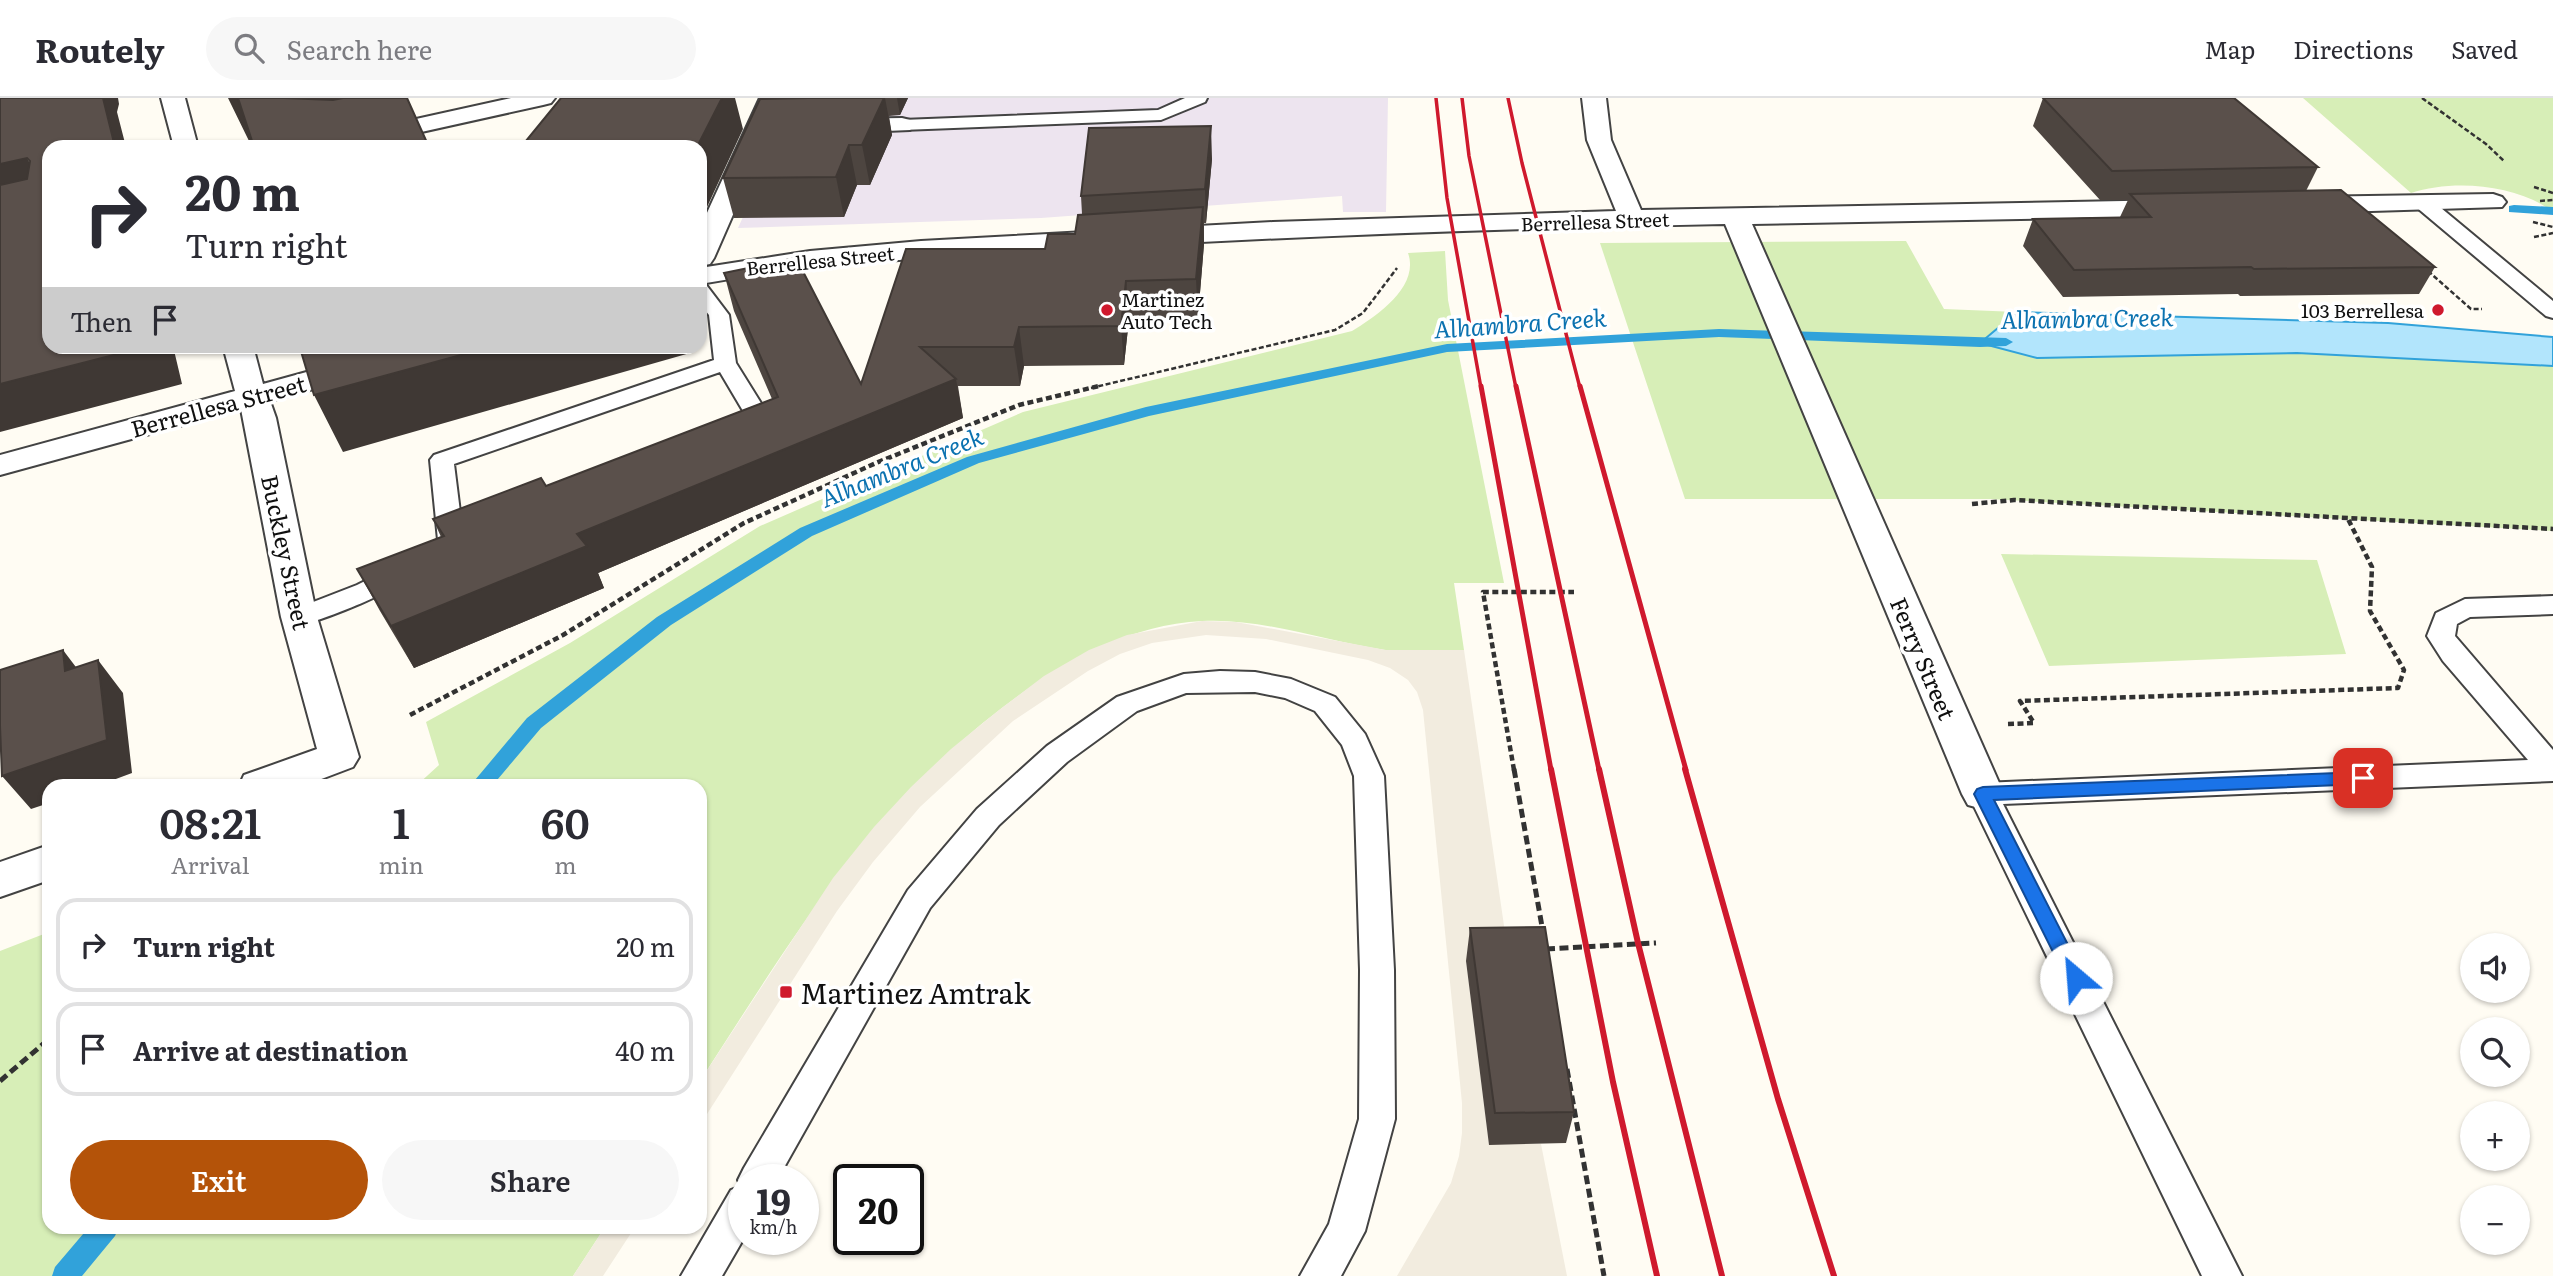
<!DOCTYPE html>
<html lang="en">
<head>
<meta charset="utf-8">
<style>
  body { margin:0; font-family:Literata,serif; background:#f7f7f7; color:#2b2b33; height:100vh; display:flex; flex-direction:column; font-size:26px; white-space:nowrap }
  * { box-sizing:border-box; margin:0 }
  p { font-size:23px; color:#7c7c81 }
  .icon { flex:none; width:38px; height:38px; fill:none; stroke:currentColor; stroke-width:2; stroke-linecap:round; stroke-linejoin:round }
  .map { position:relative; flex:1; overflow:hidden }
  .side { position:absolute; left:42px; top:681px; width:665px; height:455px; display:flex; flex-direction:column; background:#fff; border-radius:21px; box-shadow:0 2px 5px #0004 }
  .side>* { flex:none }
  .guide { position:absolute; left:42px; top:42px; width:665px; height:214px; border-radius:21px; box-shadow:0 2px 5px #0004; background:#fff; color:#2b2b33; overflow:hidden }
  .controls { position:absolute; left:2460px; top:835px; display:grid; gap:14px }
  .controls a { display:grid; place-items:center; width:70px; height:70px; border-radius:50%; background:#fff; box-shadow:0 2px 5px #0004; font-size:35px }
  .speed { position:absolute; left:728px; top:1066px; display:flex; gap:14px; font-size:35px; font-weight:700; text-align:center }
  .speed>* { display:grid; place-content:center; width:91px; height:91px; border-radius:50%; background:#fff; box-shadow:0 2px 5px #0004; line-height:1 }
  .speed small { font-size:18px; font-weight:400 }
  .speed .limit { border:4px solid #111; border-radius:10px; background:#fff; color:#111 }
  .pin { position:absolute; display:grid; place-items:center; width:60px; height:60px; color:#fff; margin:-30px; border-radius:14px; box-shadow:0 4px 10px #0006 }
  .me { position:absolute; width:77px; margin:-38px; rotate:333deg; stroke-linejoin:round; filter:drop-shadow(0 0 5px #0008) }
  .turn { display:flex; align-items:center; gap:24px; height:147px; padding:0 28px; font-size:32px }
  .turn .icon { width:91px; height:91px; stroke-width:2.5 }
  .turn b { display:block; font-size:49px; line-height:60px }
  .then { display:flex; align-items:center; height:66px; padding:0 28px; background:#0003; gap:14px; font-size:26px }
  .eta { display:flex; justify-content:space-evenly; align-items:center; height:119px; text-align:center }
  .eta b { font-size:42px; font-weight:600; line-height:49px }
  .action { display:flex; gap:14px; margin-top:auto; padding:14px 28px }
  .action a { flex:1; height:80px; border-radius:42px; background:#b45309; color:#fff; font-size:28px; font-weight:600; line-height:80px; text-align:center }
  .action a+a { background:#f7f7f7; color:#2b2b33 }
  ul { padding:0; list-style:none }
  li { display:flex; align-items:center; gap:21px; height:94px; margin:0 14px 10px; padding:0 14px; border:4px solid #e1e1e2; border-radius:21px }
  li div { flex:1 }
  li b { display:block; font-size:26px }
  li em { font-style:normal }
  header { display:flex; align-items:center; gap:42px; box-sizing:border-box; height:98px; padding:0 35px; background:#fff; border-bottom:2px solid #e1e1e2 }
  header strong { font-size:33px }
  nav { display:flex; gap:38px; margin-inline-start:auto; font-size:24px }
  .search { width:490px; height:63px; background:#f7f7f7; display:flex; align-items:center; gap:18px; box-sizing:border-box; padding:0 24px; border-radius:38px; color:#7c7c81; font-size:26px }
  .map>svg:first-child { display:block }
</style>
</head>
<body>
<header>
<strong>Routely</strong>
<div class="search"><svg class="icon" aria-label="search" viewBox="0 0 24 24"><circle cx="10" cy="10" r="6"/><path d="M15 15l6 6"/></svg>Search here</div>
<nav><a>Map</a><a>Directions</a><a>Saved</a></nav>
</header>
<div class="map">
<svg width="2553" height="1178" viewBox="0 0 2553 1178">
  <rect width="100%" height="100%" fill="#fffcf3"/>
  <path fill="#ede4ef" d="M797 0H1388L1386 114H1343L1342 98 1041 120 738 130Z"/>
  <path fill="#d7eeb7" d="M2303 0H2553V114C2517 86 2453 81 2411 95Z
    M1906 143 1944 211 2017 214 1981 245 2177 256 2297 255 2553 268V433L1990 401H1685L1600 145Z
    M1445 153 1448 202 1504 485H1454L1464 552C1438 552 1411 555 1385 552 1324 543 1264 520 1202 523 1131 527 1070 560 1014 601 872 705 794 838 700 983V688H416L439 667 426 624 570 545 760 428 1023 314 1352 233C1376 218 1420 189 1408 155Z
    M2001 456 2317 462 2346 556 2049 568Z
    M49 834V1129H605L573 1178H0V853Z"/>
  <path fill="#f2ecdf" d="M1202 523 1236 524 1386 552H1464L1509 862 1466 863 1489 1046H1541L1567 1178H1397L1451 1085 1459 1058 1462 1035V1005L1423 612 1417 594 1408 582 1390 570 1368 562 1266 541 1206 537 1152 545 1120 556 1088 573 1013 623 920 709 873 764 837 813 700 1027V983L833 780 874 729 911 689 951 651 999 612 1044 578 1089 552 1127 537Z
    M605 1129H635L603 1178H573Z"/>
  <path fill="#b2e5fc" stroke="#31a2da" stroke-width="2" d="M2017 214 2388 225 2553 239V268L2297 255 2037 260 1980 245Z"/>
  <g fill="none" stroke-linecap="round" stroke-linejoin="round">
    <path fill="#31a2da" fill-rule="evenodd" d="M2514 107 2553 109V117L2509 114V108Z
      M1719 231 2006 240 2013 244 2006 248 1980 249 1719 239 1447 254 1149 318 979 365 812 438 671 527 541 630 492 688H470L527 620 657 519 800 430 967 359 1146 309 1447 246Z
      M89 1129H119L115 1138 82 1178H52L55 1169Z"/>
    <g stroke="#434343" stroke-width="4">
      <path id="service" d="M1185 0H1207L1205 4 1161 22 902 32 893 27 902 22 1158 12Z
        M2422 98 2429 100 2553 203V220L2546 218 2415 108 2413 104Z
        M700 186 707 188 729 217 736 265 774 326C766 336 748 340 737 337L733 332 737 327 749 323 720 274 454 366 462 430 470 432 474 438C467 448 454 451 442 448L438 442 430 362 434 357 714 262 709 217 700 206Z
        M401 465 410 467 414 473C401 493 324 521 299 528L290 525 286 519 290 513 357 487Z
        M2553 498V516L2470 519 2457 526 2455 538 2553 652V683L2003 706 2242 1178H2202L1968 696 1972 688 1983 685 2528 662 2443 563 2427 538 2436 515 2465 501Z
        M1220 573 1255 574 1291 581 1335 599 1365 636 1384 678 1394 872 1395 1021 1365 1133 1341 1178H1300L1329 1126 1359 1021 1360 872 1354 678 1342 647 1315 613 1285 600 1255 594 1186 595 1137 613 1067 664 999 727 930 810 777 1082H744V1140L722 1178H681L731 1092 741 1088 738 1082 744 1070 908 792 977 711 1047 648 1117 599 1184 576Z"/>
    </g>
    <g stroke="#434343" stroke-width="4">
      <path id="minor" d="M161 0H185L198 49H174Z
        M511 0H555L551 5 543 7 354 49H309L312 44 321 42Z
        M760 0H784L714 160 710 166 700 168V130Z
        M1582 0H1606L1611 42 1641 112 2176 102 2185 104 2189 110 2185 116 2176 118 1752 126 2004 696 1998 707 1983 711 1968 707 1962 696 1725 126C1521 130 1316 137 1111 149 973 157 836 162 700 186V170L810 153 921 143 1273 124 1616 113 1587 42Z
        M902 20 910 22 914 27 910 32 838 35 830 33 826 28 830 23 838 21Z
        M2493 96 2502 99 2506 104 2502 109 2306 115 2297 113 2293 107 2297 101 2306 99Z
        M223 248H253L263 286 401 248H451L447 254 270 303 276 320 317 519 359 659 353 669 303 688H239L244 677 317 651 281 519 241 311 0 377V357L235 293Z
        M49 747V782L0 799V764Z"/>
    </g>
    <path stroke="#323232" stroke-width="2.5" stroke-dasharray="5 2.5" stroke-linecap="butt" d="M2422 0 2486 46 2504 63
      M2534 89 2553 95
      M2540 103 2553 102
      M2533 124 2553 129
      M2534 139 2553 135
      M2428 173 2471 211H2482
      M1091 290 1335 232 1363 215 1397 170"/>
    <path stroke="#323232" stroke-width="4.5" stroke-dasharray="6 3.5" stroke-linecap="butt" d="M1972 406 2014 402 2553 431
      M410 617 563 537 744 425 876 365 1019 307 1099 288
      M2008 626 2034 625 2020 603 2398 590 2404 572 2370 513 2372 469 2348 421
      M1514 672 1483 494H1574"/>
    <path stroke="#323232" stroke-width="5" stroke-dasharray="9 4.5" stroke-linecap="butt" d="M1514 671 1543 834
      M1546 851 1656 845
      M1567 971 1604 1178
      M0 983 49 941"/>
    <use href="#service" fill="#fff" fill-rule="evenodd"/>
    <use href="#minor" fill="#fff" fill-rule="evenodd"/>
    <path stroke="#cf192d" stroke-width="3.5" d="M1436 0 1447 100 1481 290
      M1462 0 1469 58 1516 290
      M1508 0 1522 65 1580 290"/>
    <path stroke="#cf192d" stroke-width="5" d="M1481 288 1551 672
      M1516 288 1599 672
      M1580 288 1686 672"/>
    <path stroke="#cf192d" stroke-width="6" d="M1551 671 1613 984 1657 1178
      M1599 671 1638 845 1722 1178
      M1685 671 1778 1001 1834 1178"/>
  </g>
  <path fill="#4d4540" d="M794 0H908L900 17 889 18 892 37 870 87H857L844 119 734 120 723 80Z
    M2043 0 2318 69 2306 93 2435 169 2419 196 2240 198 2238 196 2063 199 2023 148 2033 121 2120 119 2128 102H2100L2033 28Z
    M1212 61 1206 125H1204V146L1198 219 1129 221 1124 267 1024 268 1020 288H958L963 320 598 475 604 490 414 570 380 513 357 471 441 439 433 421 546 388 772 301 734 213 724 175 861 286 1045 151 1075 136 1082 116 1081 98Z
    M1470 830 1574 1014 1566 1045 1489 1047 1466 863Z"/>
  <path fill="#3f3834" d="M103 0H118L119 6 117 14 126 49H115Z
    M228 0H240L259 41 249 43Z
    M284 0H406L414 19Z
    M722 0H735L743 31 702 120 700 115V49H697Z
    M884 0H885L892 37 870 87 862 47Z
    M897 0H908L900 17Z
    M1211 28 1212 61 1206 125 1205 91Z
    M849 47 857 87 844 119 836 79Z
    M27 60 48 97 0 109V66Z
    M1203 109 1204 146 1198 219 1196 181Z
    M1126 183 1129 221 1124 267 1121 228Z
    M1019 229 1024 268 1020 288 1014 249Z
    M149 248H173L182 286 0 334V286Z
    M494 248H688L690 255 343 354 314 297Z
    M956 281 963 320 598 475 604 490 414 570 391 528 577 436Z
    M63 552 88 585 65 573Z
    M98 562 123 595 132 675 97 688H49V705L31 711 2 678Z"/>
  <path fill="#5a504b" stroke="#3f3834" stroke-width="2" d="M0 0H103L115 49H49V248H149L0 286V87L27 81 30 63 27 60 0 66Z
    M238 0H284L333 2 343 0H407L429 49H254Z
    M561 0H722L697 49H521Z
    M808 0H884L862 47H849L836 79 723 80 760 1Z
    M2043 0H2234L2318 69 2112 73Z
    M1211 28 1205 91 1081 98 1089 30Z
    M2341 92 2435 169 2254 171 2251 169 2074 172 2033 121 2151 119 2130 96Z
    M1203 109 1196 181 1126 183 1121 228 1019 229 1014 249H920L956 281 577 436 587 448 391 528 357 471 444 438 433 421 541 380 546 388 778 299 724 175 796 160 861 286 906 151H1045L1048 136H1075L1078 117Z
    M306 248H494L314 297 300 250Z
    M63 552 65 573 98 562 107 642 2 678 0 628V572Z
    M1545 829 1574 1014 1495 1015 1470 830Z"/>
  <path fill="#1a73e8" stroke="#114b97" stroke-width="2" d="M2363 674 2371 680 2363 686 1994 702 2085 880 2082 886 2076 888 2069 886 1974 696 1977 691 1983 689Z"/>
  <g fill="#cf192d" stroke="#fff" stroke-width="2.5">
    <circle cx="1107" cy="212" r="7"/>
    <circle cx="2438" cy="212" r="7"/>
    <rect x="779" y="887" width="14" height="14" rx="3.5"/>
  </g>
  <g text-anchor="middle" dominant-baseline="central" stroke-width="7" stroke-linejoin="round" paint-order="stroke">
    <g font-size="19" fill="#101010" stroke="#fff">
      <text transform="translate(1595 123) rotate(-2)">Berrellesa Street</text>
      <text transform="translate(820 162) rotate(-6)">Berrellesa Street</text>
    </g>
    <g font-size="19" fill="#101010" stroke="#fff" text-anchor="start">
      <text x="1121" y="201">Martinez<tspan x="1121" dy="22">Auto Tech</tspan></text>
      <text x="2424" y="212" text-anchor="end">103 Berrellesa</text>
    </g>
    <g font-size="23" fill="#101010" stroke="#fff">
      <text transform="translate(218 307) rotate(-15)">Berrellesa Street</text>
      <text transform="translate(287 454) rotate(78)">Buckley Street</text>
      <text transform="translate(1924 560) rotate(67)">Ferry Street</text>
    </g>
    <g font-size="24" font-style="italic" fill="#0b72b0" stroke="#fff">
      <text transform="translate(2087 219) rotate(-1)">Alhambra Creek</text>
      <text transform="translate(1520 224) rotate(-4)">Alhambra Creek</text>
      <text transform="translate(901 368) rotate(-22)">Alhambra Creek</text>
    </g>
    <g font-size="28" fill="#101010" stroke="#fff" text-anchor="start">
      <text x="800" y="894">Martinez Amtrak</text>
    </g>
  </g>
</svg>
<div class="controls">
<a><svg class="icon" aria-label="sound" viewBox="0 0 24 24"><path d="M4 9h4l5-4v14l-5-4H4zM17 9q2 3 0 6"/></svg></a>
<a><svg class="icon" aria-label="search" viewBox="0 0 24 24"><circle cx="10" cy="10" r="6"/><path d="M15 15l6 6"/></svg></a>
<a>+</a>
<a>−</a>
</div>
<div class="speed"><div>19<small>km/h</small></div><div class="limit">20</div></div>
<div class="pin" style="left:2363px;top:680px;background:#d93025"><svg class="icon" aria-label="arrive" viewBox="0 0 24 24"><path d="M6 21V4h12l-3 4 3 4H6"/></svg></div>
<svg class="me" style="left:2076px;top:880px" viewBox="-20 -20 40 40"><circle r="19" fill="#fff"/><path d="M0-13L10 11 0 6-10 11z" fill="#1a73e8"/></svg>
<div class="guide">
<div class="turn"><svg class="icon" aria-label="right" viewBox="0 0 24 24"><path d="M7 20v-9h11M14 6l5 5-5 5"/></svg><div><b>20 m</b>Turn right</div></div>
<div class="then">Then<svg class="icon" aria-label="arrive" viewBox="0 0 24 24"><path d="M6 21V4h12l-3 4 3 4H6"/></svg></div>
</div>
<section class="side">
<div class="eta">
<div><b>08:21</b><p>Arrival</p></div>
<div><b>1</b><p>min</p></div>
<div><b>60</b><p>m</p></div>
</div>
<ul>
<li><svg class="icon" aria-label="right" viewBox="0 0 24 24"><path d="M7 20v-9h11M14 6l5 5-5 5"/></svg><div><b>Turn right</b></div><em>20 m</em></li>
<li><svg class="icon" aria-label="arrive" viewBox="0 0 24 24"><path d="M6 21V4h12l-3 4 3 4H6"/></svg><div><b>Arrive at destination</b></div><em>40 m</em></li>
</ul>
<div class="action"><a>Exit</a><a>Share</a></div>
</section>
</div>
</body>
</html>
